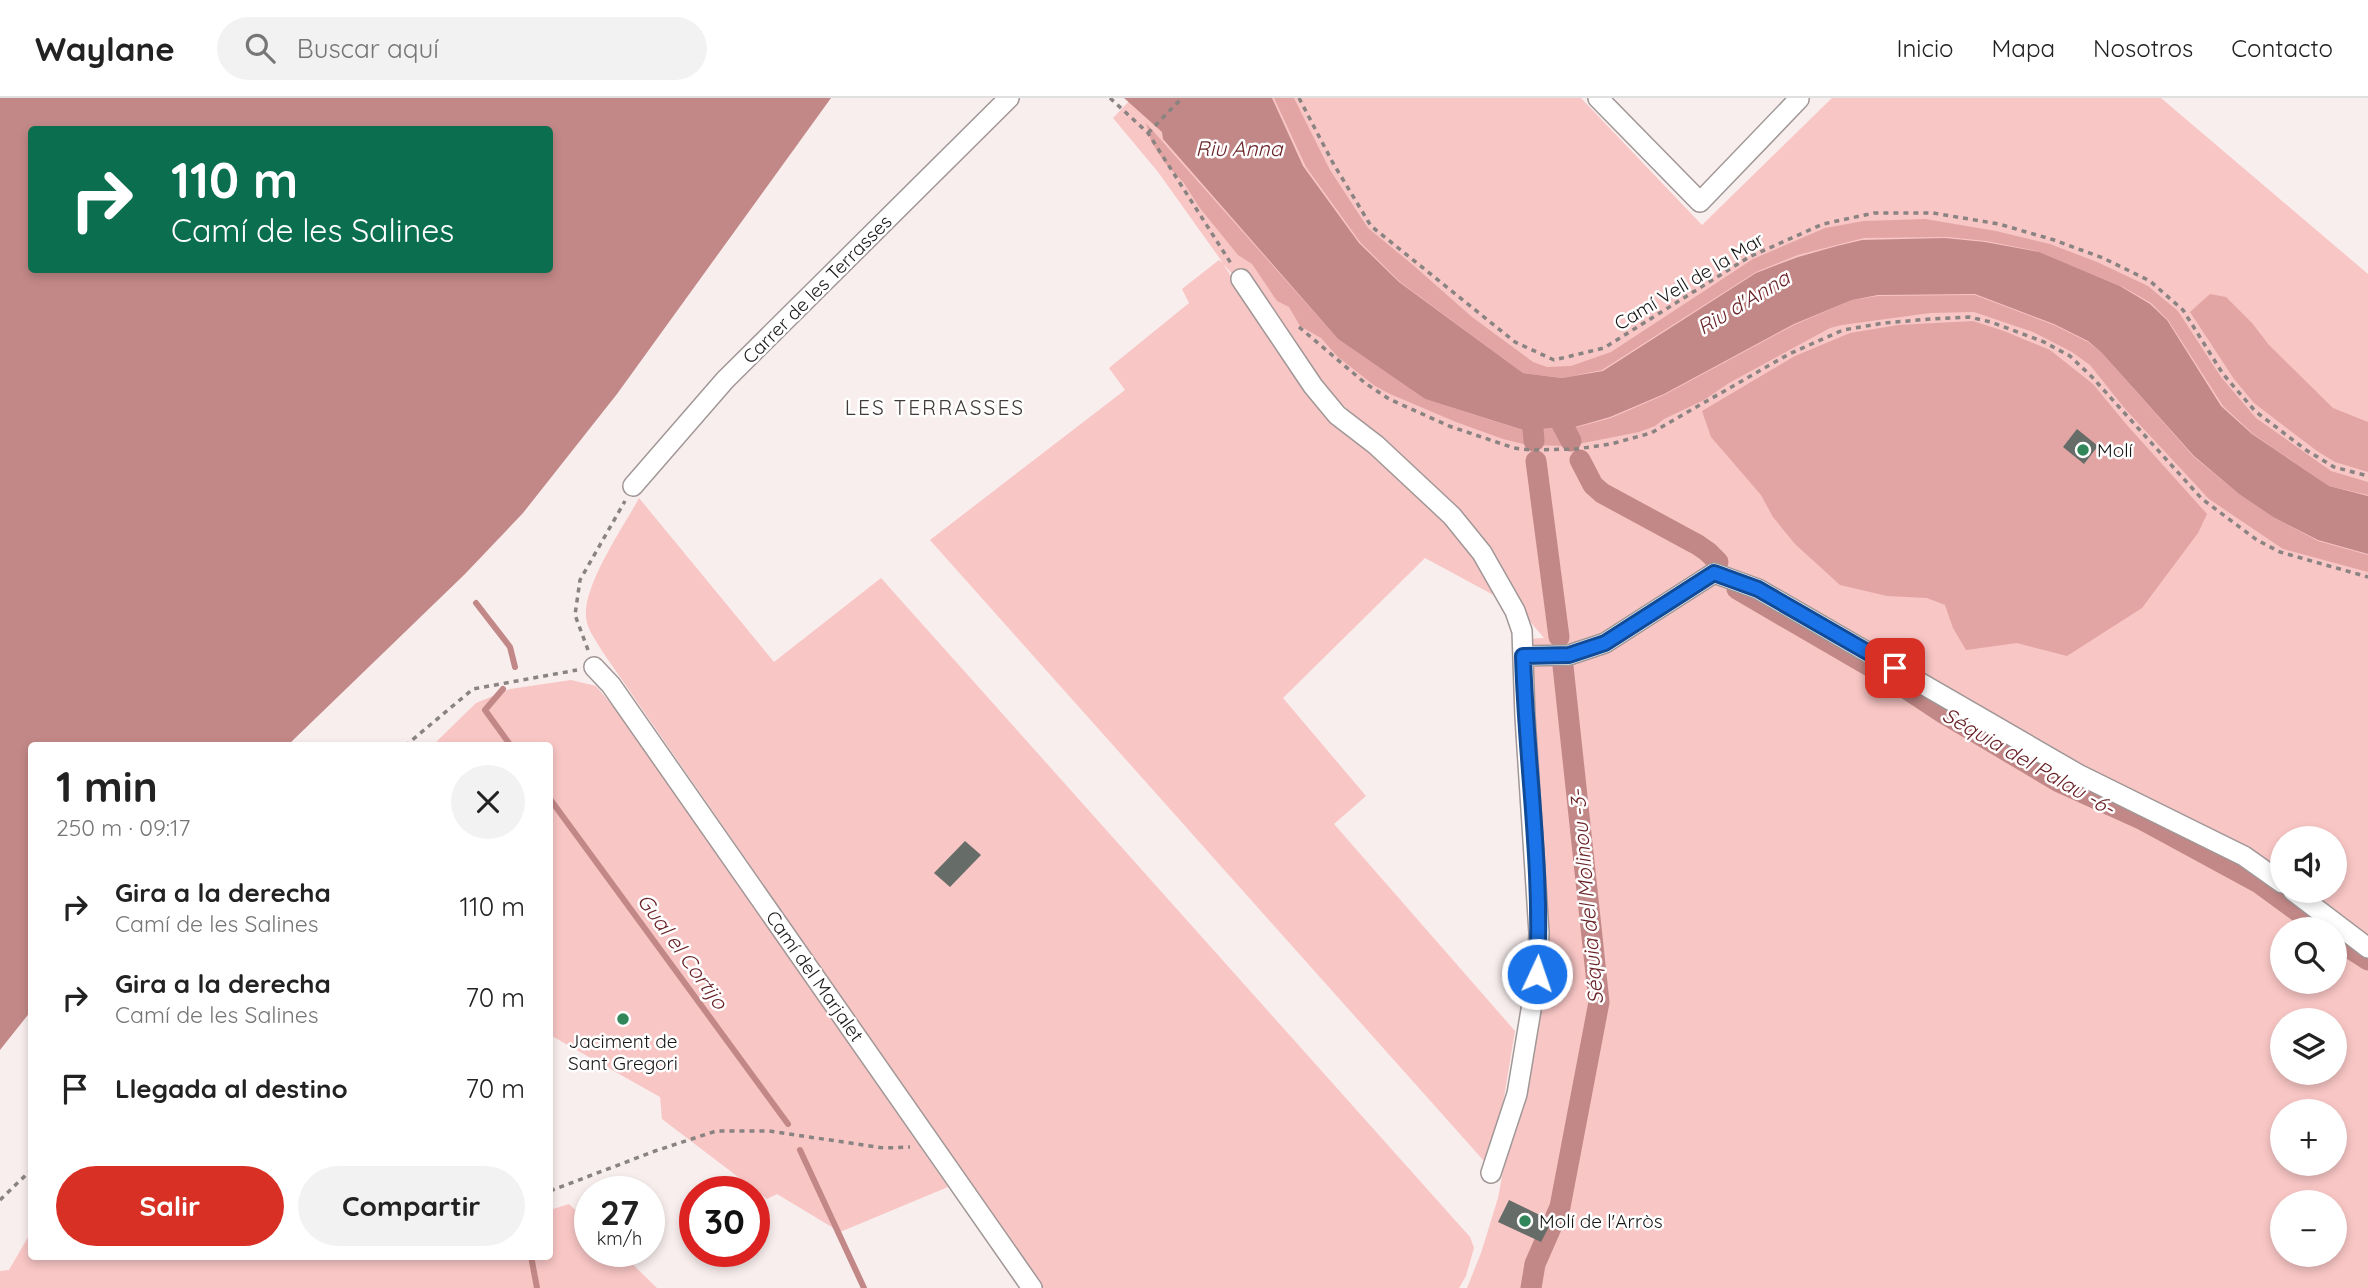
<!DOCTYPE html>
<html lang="es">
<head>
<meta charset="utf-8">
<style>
  body { margin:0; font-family:Quicksand,sans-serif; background:#f2f2f2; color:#222; height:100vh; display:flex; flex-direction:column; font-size:26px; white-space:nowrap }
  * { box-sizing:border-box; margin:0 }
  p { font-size:23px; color:#767676 }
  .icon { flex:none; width:38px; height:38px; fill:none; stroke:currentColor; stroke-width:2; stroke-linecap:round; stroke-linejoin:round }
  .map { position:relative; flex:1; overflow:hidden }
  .side { position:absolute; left:28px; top:644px; width:525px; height:518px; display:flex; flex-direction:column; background:#fff; border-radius:7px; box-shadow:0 4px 10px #0003 }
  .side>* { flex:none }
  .guide { position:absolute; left:28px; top:28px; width:525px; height:147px; border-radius:7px; box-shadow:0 4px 10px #0003; background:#0b6e4f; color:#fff; overflow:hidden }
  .controls { position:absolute; left:2270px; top:728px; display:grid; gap:14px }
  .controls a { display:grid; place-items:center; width:77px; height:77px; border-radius:50%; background:#fff; box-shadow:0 4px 10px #0003; font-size:35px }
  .speed { position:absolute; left:574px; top:1078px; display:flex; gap:14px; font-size:35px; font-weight:700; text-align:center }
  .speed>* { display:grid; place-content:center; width:91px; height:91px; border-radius:50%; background:#fff; box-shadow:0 4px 10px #0003; line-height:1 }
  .speed small { font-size:18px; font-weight:400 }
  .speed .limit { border:10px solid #d22; background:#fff; color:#111 }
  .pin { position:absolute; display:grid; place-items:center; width:60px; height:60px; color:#fff; margin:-30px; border-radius:14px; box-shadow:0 4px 10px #0006 }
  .me { position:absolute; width:77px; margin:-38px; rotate:3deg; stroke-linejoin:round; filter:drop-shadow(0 0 5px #0008) }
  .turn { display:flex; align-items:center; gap:24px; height:147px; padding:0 28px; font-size:32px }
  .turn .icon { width:91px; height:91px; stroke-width:2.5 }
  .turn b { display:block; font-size:49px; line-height:60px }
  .round { display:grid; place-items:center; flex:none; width:74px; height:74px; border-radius:37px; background:#f2f2f2 }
  .head { display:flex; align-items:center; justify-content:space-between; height:119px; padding:0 28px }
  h1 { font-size:42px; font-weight:700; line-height:52px }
  .button { display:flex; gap:14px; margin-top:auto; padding:14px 28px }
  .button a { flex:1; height:80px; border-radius:42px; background:#d93025; color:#fff; font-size:28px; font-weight:700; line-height:80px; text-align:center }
  .button a+a { background:#f2f2f2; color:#222 }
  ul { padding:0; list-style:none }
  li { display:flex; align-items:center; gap:21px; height:91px; padding:0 28px }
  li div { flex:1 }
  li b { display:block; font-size:26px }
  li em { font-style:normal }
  header { display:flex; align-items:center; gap:42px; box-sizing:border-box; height:98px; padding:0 35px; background:#fff; border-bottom:2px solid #e0e0e0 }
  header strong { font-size:33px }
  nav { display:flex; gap:38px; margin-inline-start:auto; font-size:24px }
  .search { width:490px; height:63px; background:#f2f2f2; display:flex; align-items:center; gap:18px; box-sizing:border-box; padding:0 24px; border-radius:38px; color:#767676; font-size:26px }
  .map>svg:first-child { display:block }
</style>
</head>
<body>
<header>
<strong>Waylane</strong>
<div class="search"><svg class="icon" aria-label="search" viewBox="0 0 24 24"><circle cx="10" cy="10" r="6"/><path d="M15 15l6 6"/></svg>Buscar aquí</div>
<nav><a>Inicio</a><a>Mapa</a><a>Nosotros</a><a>Contacto</a></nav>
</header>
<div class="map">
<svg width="2368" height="1190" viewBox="0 0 2368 1190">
  <rect width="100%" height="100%" fill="#f8eeed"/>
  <path fill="#f8c6c5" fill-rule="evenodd" d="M1132 0H1581L1702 127 1832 0H2161L2368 176V1190H1467L1481 1155 1498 1100 1539 878 1526 541 1544 540 1528 521 1438 392 1325 291 1275 222 1223 166 1320 310 1450 420 1499 500 1425 460 1283 600 1366 698 1334 726 1515 933 1492 1072 930 442 1125 292 1109 270 1189 205 1182 191 1219 162 1223 165 1158 74 1113 20ZM2282 740H2334V793H2282ZM2282 831H2334V884H2282ZM2282 922H2334V975H2282ZM2282 1013H2334V1066H2282ZM2282 1104H2334V1157H2282Z
    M639 400 774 564 881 480 1470 1139 1474 1150 1466 1178 1459 1190H1042L602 553C596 542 587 532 586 519 583 487 624 428 639 400Z
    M571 582 596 588 627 625 948 1089 840 1134 777 1096 767 1101 662 1021 660 999 550 937V648H432L476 605 510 591Z
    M569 1106 590 1126V1153H619L657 1190H0V1173L9 1172 31 1134 32 1158H550V1112Z"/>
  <path fill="#e2a5a4" d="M1274 0H1294L1330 72 1368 130 1413 167 1472 219 1533 264 1547 269 1571 268 1611 254 1753 161 1825 130 1864 123 1925 121 1996 133 2050 146 2097 164 2148 188 2178 213 2221 279 2256 320 2331 373 2368 384V397L2329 388 2253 336 2223 308 2168 222 2151 205 2123 189 2036 153 1986 143 1947 139 1864 140 1798 157 1756 174 1602 272 1563 280 1523 275 1400 184 1360 144 1306 69Z
    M1146 25 1338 241 1425 301 1522 332 1574 330 1611 320 1664 297 1794 227 1852 202 1878 198 1975 197 2054 227 2088 244 2102 255 2194 359 2239 396 2273 419 2318 443 2368 457V474L2283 451 2209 401 2126 312 2090 267 2072 254 2033 234 1974 214 1930 215 1842 227 1830 230 1729 285 1704 302 1664 321 1655 328 1639 334 1568 348 1527 347 1503 341 1456 324 1390 296 1375 288 1338 259 1321 240 1300 228 1289 209 1277 203 1252 166 1238 157 1199 109 1184 85 1164 64 1151 43Z
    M2210 196 2226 199 2252 225 2269 247 2333 310 2368 324V374L2335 364 2317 353 2254 305 2234 281 2190 214Z
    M1973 223 2004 233 2050 252 2093 286 2126 326 2207 416 2198 435 2142 510 2067 558 2017 545 1966 552 1953 530 1945 507 1927 500 1887 498 1840 487 1795 446 1773 419 1761 397 1711 339 1702 313 1795 258 1850 235 1898 227Z"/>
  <path fill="#c28887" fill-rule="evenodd" d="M0 0H831L617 296 523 415 465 476 288 647 32 648 31 913 0 952ZM32 32H550V172H32Z
    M1124 0H1272L1303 68 1359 145 1399 184 1523 275 1562 280 1603 273 1756 175 1798 159 1837 148 1862 142 1945 140 1985 144 2039 154 2120 188 2150 206 2167 222 2221 308 2252 336 2329 388 2368 398V456L2318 442 2273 419 2239 396 2194 358 2102 255 2088 243 2054 226 1975 196 1878 197 1852 202 1794 226 1664 296 1610 319 1575 329 1523 332 1425 301 1338 241 1163 41 1162 34Z"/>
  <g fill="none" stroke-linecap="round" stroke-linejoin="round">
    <path stroke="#c28887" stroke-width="6" d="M476 505 510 549 515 569
      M503 591 485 612 511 648
      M550 701 788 1026
      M800 1052 864 1190
      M531 1158 537 1190"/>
    <path stroke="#c28887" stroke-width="21" d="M1551 305 1571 343
      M1531 306 1534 343
      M1580 362 1593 387 1602 395 1698 447 1708 454 1718 464
      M1536 363 1559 539
      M1737 491 1890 580 1943 615 2059 684 2143 722 2259 785 2322 831
      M2334 840 2368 862
      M1531 1190 1535 1166 1560 1109 1599 904 1563 568"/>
  </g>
  <path fill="#666d68" d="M2077 331 2098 348 2084 366 2063 349Z
    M965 743 981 757 950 789 934 775Z
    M1509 1102 1552 1123 1541 1144 1498 1124Z"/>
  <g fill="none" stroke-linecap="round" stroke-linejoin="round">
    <g stroke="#a19797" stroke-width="22">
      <path id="minor" d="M1598 0 1700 104 1799 1 1798 0
        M1241 181 1313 288 1337 317 1376 347 1452 418 1482 455 1515 513 1522 533 1525 619 1539 835 1537 876 1517 996 1491 1075
        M633 388 725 282 1009 0
        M1523 558 1569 557 1605 545 1714 475 1758 491 2078 676 2244 758 2282 785
        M594 569 611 587 1032 1190
        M2293 793 2368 850"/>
    </g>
    <path stroke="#898382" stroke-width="3.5" stroke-dasharray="5 5" stroke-linecap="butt" d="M1110 0 1148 35 1232 167
      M1299 0 1333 65 1371 128 1515 244 1554 262 1604 250 1749 159 1823 126 1874 115H1933L1999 126 2054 142 2103 160 2150 183 2183 212 2223 276 2255 313 2306 352 2334 369 2368 378
      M1148 35 1182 0
      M1299 229 1365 285 1389 301 1449 328 1514 350 1530 352 1576 351 1611 346 1651 335 1789 256 1843 232 1884 225 1930 221 1969 219 1991 224 2044 244 2070 258 2092 279 2202 401 2257 442 2280 454 2368 479
      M588 552 575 517 580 482 625 403
      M405 648 473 591 577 572
      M550 1093 655 1053 716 1033H769L884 1050 910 1049
      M0 1102 32 1071"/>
    <use href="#minor" stroke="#fff" stroke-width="19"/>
  </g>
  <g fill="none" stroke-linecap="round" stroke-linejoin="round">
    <g stroke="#114b97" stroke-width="18">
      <path id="route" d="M1537 876C1543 770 1526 664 1523 558L1569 557 1605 545 1714 475 1758 491 1895 570"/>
    </g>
    <use href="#route" stroke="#1a73e8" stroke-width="12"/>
  </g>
  <g fill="#31865a" stroke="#fff" stroke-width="2.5">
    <circle cx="2083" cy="352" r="7"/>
    <circle cx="623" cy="921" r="7"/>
    <circle cx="1525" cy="1123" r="7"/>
  </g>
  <g text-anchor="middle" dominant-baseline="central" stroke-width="5" stroke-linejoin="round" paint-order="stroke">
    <g font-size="19" fill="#191616" stroke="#fff">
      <text transform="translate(1689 183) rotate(-31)">Camí Vell de la Mar</text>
      <text transform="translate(817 191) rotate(-45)">Carrer de les Terrasses</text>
      <text transform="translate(815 878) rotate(55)">Camí del Marjalet</text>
    </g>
    <g font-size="19" fill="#191616" stroke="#fff" text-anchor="start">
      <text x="2097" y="352">Molí</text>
      <text x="623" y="943" text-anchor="middle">Jaciment de<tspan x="623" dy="22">Sant Gregori</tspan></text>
      <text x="1539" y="1123">Molí de l'Arròs</text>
    </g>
    <g font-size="21" font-style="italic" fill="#6a2327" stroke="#fff">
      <text x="1239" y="50">Riu Anna</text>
      <text transform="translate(1743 204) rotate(-31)">Riu d'Anna</text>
      <text transform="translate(2029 663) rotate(30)">Séquia del Palau -6-</text>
      <text transform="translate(1586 799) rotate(-95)">Séquia del Molinou -3-</text>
      <text transform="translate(683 853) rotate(54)">Gual el Cortijo</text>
    </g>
    <g font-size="21" letter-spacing="2" fill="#413a39" stroke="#fff">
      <text x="935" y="309">LES TERRASSES</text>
    </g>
  </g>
</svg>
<div class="controls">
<a><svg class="icon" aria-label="sound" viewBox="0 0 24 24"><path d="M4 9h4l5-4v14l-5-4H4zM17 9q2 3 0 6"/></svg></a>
<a><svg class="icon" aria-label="search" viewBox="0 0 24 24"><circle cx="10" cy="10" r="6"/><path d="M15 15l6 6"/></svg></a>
<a><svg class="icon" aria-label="layers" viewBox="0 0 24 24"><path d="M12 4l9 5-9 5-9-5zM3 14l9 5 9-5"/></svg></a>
<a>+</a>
<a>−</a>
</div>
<div class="speed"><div>27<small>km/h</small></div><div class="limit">30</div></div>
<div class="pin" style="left:1895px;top:570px;background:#d93025"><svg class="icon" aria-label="arrive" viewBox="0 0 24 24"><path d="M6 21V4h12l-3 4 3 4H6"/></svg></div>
<svg class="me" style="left:1537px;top:876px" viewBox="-20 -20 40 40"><circle r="17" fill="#1a73e8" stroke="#fff" stroke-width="3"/><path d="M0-11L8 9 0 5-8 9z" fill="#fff"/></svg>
<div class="guide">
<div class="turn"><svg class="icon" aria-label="right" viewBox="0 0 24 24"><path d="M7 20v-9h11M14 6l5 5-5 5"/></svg><div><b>110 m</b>Camí de les Salines</div></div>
</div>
<section class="side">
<div class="head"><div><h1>1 min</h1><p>250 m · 09:17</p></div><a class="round"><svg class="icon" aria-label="close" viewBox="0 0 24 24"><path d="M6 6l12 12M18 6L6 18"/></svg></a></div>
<ul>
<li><svg class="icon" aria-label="right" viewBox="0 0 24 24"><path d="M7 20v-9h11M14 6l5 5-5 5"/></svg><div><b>Gira a la derecha</b><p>Camí de les Salines</p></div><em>110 m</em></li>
<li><svg class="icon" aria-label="right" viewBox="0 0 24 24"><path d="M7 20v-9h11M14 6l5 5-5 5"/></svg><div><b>Gira a la derecha</b><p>Camí de les Salines</p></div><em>70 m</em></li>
<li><svg class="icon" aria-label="arrive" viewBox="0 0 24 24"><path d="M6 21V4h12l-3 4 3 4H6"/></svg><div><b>Llegada al destino</b></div><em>70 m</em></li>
</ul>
<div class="button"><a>Salir</a><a>Compartir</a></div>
</section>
</div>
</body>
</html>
